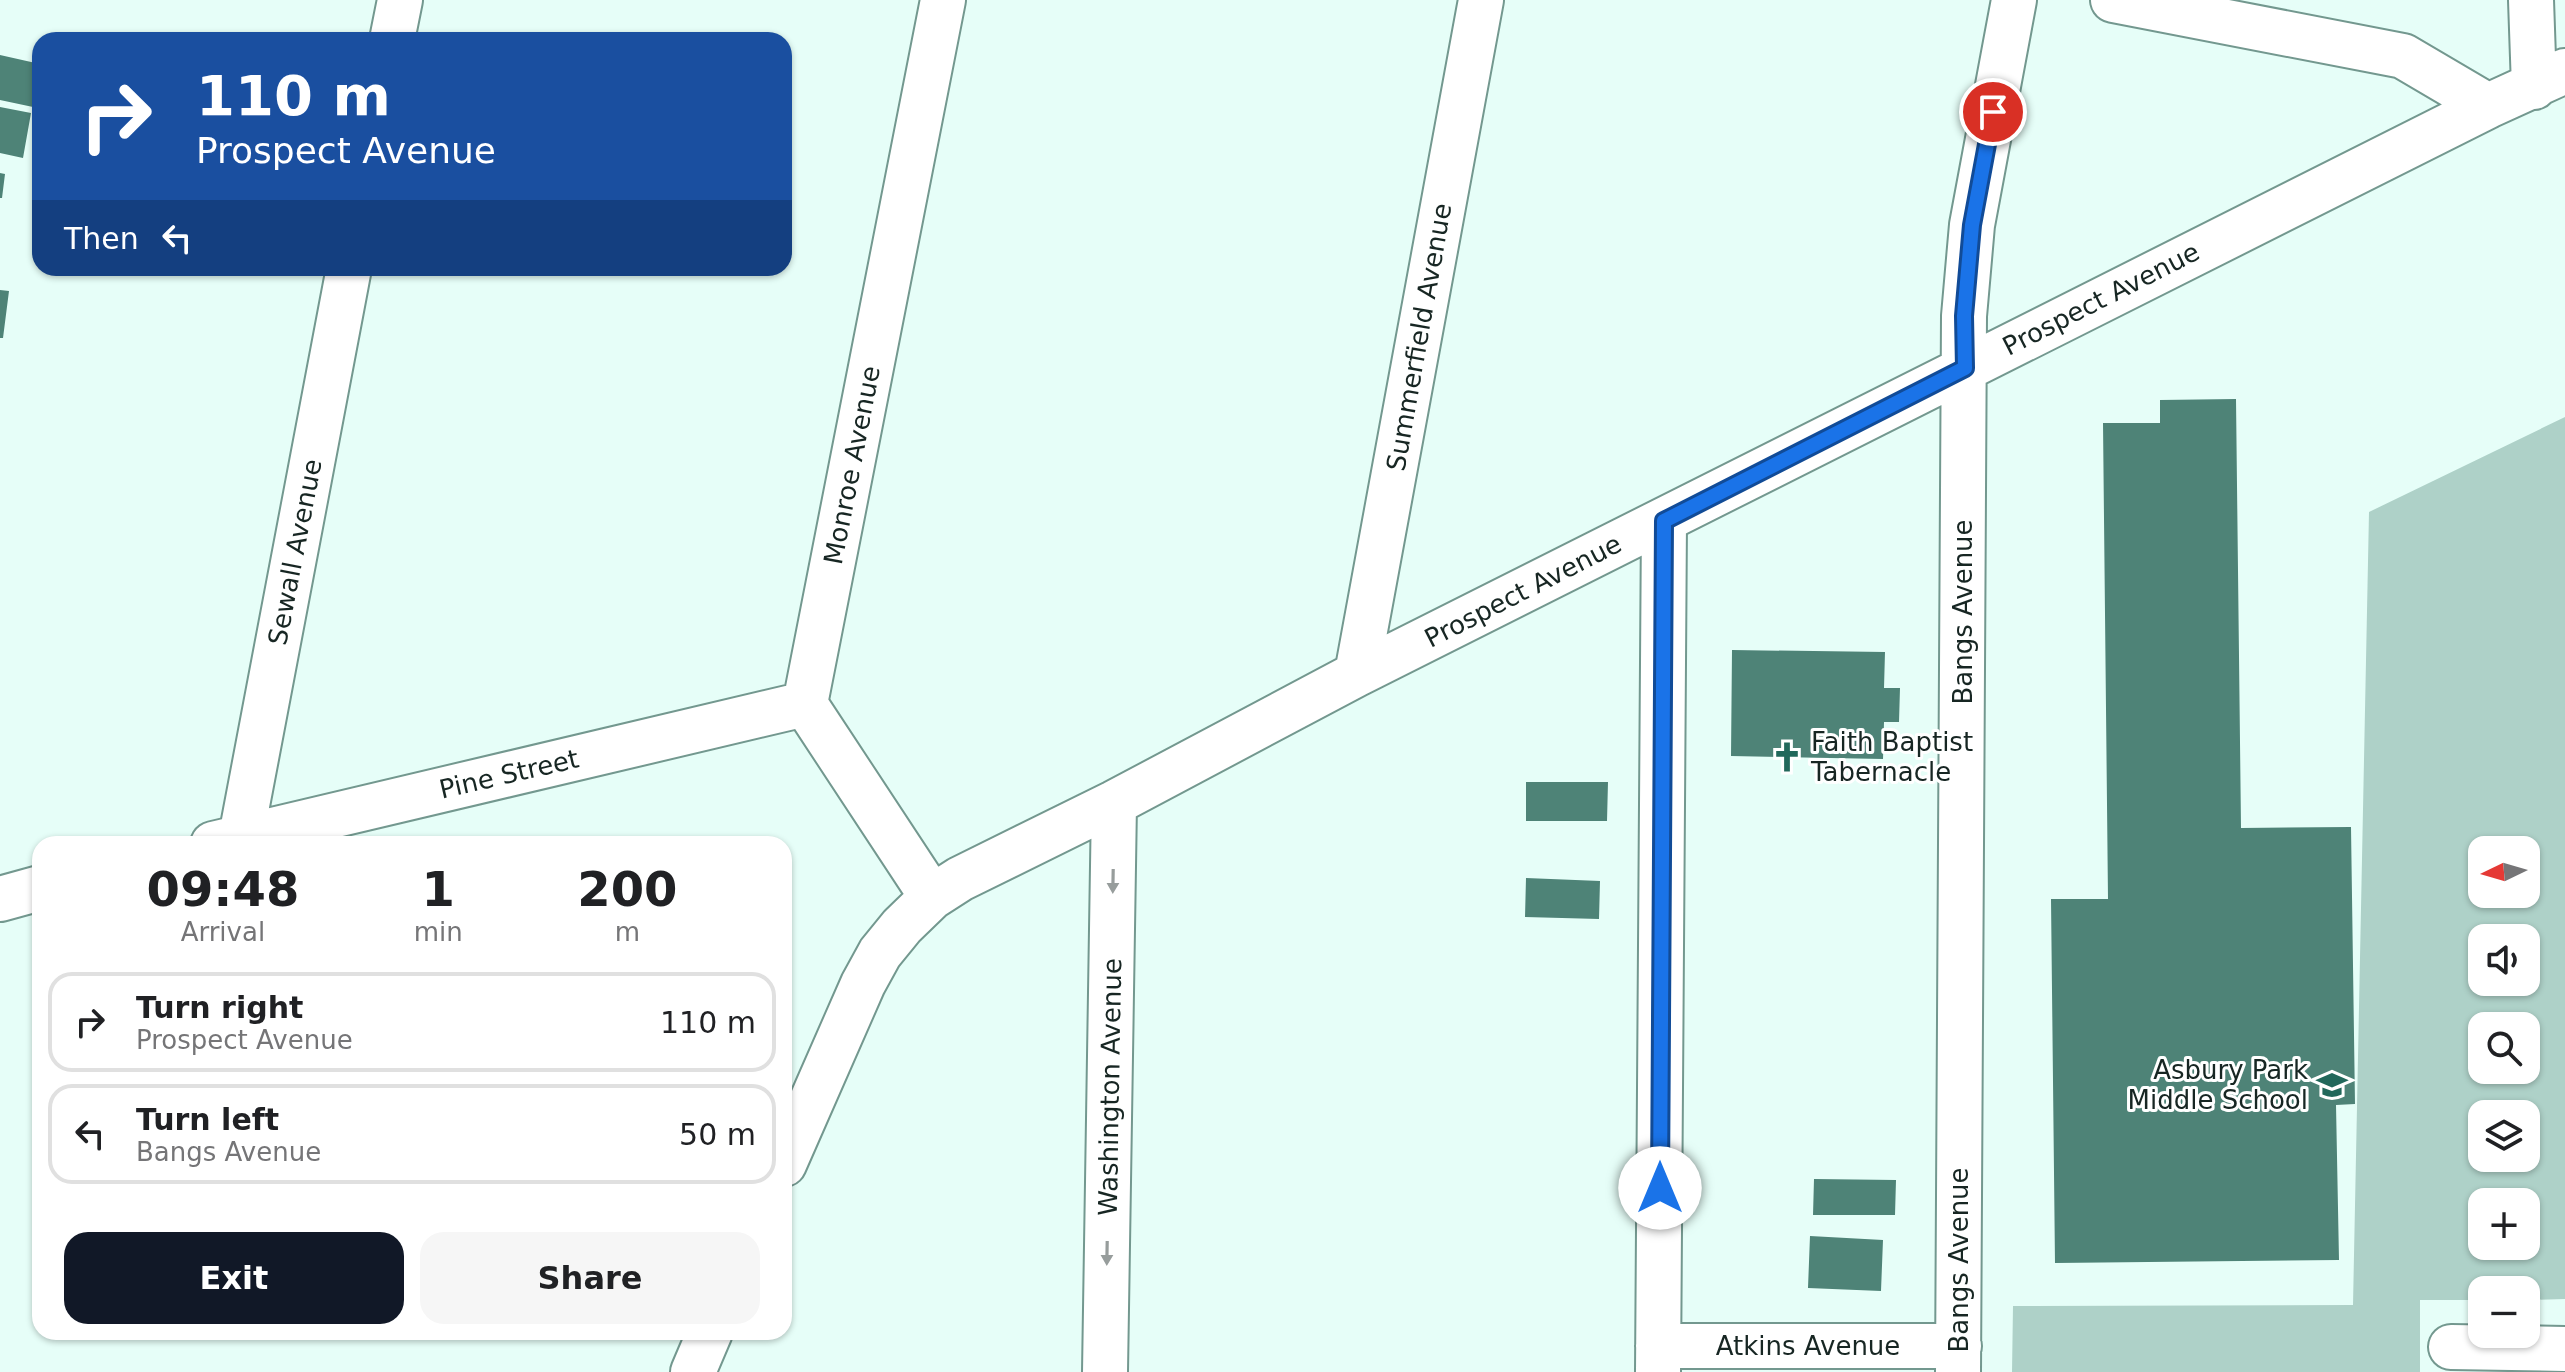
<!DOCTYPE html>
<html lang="en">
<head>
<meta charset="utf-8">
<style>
  body { margin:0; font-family:"DejaVu Sans",sans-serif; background:#f6f6f6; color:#202124; height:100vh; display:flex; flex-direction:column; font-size:30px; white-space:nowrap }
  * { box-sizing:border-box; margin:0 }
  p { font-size:26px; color:#757577 }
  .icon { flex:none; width:44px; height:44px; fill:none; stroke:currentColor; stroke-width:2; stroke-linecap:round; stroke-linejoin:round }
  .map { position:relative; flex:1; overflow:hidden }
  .details { position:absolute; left:32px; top:836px; width:760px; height:504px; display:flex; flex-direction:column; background:#fff; border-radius:24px; box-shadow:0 2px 6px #0004 }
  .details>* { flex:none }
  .top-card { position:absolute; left:32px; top:32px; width:760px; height:244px; border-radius:24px; box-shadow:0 2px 6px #0004; background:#1a4fa0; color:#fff; overflow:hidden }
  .needle { width:52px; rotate:265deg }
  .buttons { position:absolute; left:2468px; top:836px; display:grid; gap:16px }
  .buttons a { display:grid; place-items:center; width:72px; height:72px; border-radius:16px; background:#fff; box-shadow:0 2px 6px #0004; font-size:40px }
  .pin { position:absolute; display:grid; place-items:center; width:68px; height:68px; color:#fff; margin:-34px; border:4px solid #fff; border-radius:50%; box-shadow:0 2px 8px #0007 }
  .me { position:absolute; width:88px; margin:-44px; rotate:0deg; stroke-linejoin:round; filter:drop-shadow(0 0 6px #0008) }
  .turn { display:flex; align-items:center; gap:28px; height:168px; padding:0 32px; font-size:36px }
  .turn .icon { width:104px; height:104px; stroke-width:2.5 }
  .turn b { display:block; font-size:56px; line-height:68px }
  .then { display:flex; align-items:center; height:76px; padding:0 32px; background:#0003; gap:16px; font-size:30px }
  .eta { display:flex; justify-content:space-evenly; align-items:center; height:136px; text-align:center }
  .eta b { font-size:48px; font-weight:700; line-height:56px }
  .button { display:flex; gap:16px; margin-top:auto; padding:16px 32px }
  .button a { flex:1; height:92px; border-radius:24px; background:#111827; color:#fff; font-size:32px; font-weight:700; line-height:92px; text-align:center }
  .button a+a { background:#f6f6f6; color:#202124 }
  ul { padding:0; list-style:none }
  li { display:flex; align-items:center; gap:24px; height:100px; margin:0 16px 12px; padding:0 16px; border:4px solid #e0e0e0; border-radius:24px }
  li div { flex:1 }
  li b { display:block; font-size:30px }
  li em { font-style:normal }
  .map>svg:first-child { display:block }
</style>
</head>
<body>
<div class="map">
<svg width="2565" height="1372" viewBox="0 0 2565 1372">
  <rect width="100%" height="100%" fill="#e6fef8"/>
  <path fill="#aed1c8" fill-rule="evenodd" d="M2565 417V1299L2526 1300V1290H2482V1300H2420V1372H2012L2013 1306 2353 1305 2369 512ZM2482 850H2526V894H2482ZM2482 938H2526V982H2482ZM2482 1026H2526V1070H2482ZM2482 1114H2526V1158H2482ZM2482 1202H2526V1246H2482Z"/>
  <path fill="#4e8377" d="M0 55 40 64 33 107 0 100Z
    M0 107 31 113 23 158 0 153Z
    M0 173 5 174 2 198H0Z
    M0 290 9 291 3 338H0Z
    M2236 399 2241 828 2351 827 2355 1104 2336 1105 2339 1260 2055 1263 2051 899H2108L2103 423H2160V400Z
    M1732 650 1885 652 1884 688H1900L1899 722H1884L1883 759 1731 756Z
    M1526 782H1608L1607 821H1526Z
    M1526 878 1600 881 1599 919 1525 917Z
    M1814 1179 1896 1180 1895 1215H1813Z
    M1810 1236 1883 1240 1881 1291 1808 1288Z"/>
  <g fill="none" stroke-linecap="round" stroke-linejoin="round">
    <g stroke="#73988f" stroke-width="48">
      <path id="minor" d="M2113 0 2403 56 2488 106
        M2531 0 2534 87
        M392 40 400 0
        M1357 674 1481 0
        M241 837 349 268
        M213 844 805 704
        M932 897 805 704 943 0
        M0 899 40 888
        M784 1164 863 984 880 953 902 926 932 897 960 879 1114 803 1357 674 2488 106 2565 71
        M1658 1346H1959
        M2451 1347 2565 1349
        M693 1372 710 1332
        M1105 1372 1114 803
        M1658 1372 1664 521
        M1958 1372 1964 316 1972 225 2014 0"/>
    </g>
    <use href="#minor" stroke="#fff" stroke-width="44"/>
  </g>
  <defs><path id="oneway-solid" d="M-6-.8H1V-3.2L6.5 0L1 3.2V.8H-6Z" transform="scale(2)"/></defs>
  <g fill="#979d9c">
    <use href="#oneway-solid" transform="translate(1113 881) rotate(91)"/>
    <use href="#oneway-solid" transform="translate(1107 1253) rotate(91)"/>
  </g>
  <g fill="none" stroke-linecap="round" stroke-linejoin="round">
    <g stroke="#114b97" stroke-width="20">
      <path id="route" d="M1660 1188 1664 521 1965 368 1964 316 1972 225 1993 112"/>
    </g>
    <use href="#route" stroke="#1a73e8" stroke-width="14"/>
  </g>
  <defs>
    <g id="church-bare" transform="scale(2.4)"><path d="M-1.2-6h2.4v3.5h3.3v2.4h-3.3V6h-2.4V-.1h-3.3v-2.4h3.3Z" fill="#22685b" stroke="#fff" stroke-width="2.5" paint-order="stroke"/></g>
    <g id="school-bare" transform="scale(2.4)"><path d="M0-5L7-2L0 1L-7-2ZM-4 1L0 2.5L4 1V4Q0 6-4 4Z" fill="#22685b" stroke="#fff" stroke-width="2.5" paint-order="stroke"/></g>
  </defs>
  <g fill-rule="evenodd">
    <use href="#church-bare" x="1787" y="757"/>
    <use href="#school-bare" x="2332" y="1085"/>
  </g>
  <g text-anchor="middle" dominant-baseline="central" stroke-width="6" stroke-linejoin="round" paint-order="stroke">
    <g font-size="26" fill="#172623" stroke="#fff">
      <text transform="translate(2101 299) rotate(-27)">Prospect Avenue</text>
      <text transform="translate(1419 337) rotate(-80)">Summerfield Avenue</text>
      <text transform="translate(852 465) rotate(-79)">Monroe Avenue</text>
      <text transform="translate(295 552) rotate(-79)">Sewall Avenue</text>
      <text transform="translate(1523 591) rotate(-27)">Prospect Avenue</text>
      <text transform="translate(1963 612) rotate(-90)">Bangs Avenue</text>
      <text transform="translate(509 774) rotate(-13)">Pine Street</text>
      <text transform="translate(1110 1087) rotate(-89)">Washington Avenue</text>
      <text transform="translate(1959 1260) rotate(-90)">Bangs Avenue</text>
      <text x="1808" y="1346">Atkins Avenue</text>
    </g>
    <g font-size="26" fill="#172623" stroke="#fff" text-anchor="start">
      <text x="1811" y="742">Faith Baptist<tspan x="1811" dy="30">Tabernacle</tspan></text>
      <text x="2308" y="1070" text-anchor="end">Asbury Park<tspan x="2308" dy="30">Middle School</tspan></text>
    </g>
  </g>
</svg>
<div class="buttons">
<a><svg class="needle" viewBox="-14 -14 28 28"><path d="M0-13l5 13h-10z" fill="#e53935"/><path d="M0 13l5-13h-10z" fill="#757577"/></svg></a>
<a><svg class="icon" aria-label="sound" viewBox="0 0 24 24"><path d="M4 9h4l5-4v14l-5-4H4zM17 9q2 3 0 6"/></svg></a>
<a><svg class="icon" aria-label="search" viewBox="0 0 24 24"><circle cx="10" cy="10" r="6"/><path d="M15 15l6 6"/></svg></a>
<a><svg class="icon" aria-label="layers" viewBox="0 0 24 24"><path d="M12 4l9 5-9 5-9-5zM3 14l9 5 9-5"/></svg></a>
<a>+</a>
<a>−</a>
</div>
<div class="pin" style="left:1993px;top:112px;background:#d93025"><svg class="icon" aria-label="arrive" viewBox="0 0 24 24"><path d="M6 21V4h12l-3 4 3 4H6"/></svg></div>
<svg class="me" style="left:1660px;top:1188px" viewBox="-20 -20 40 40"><circle r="19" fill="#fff"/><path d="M0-13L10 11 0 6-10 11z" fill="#1a73e8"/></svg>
<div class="top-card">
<div class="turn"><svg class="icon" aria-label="right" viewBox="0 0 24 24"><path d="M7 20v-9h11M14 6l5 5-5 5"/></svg><div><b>110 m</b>Prospect Avenue</div></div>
<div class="then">Then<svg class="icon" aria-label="left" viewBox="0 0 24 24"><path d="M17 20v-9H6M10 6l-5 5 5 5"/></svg></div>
</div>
<section class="details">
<div class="eta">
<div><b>09:48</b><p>Arrival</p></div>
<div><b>1</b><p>min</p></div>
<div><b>200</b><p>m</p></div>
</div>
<ul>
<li><svg class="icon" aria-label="right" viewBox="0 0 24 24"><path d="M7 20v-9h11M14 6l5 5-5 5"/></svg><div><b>Turn right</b><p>Prospect Avenue</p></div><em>110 m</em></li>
<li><svg class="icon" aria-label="left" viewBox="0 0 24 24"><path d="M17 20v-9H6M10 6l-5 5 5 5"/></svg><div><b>Turn left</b><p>Bangs Avenue</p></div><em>50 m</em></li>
</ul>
<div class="button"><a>Exit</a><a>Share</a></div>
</section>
</div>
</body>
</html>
